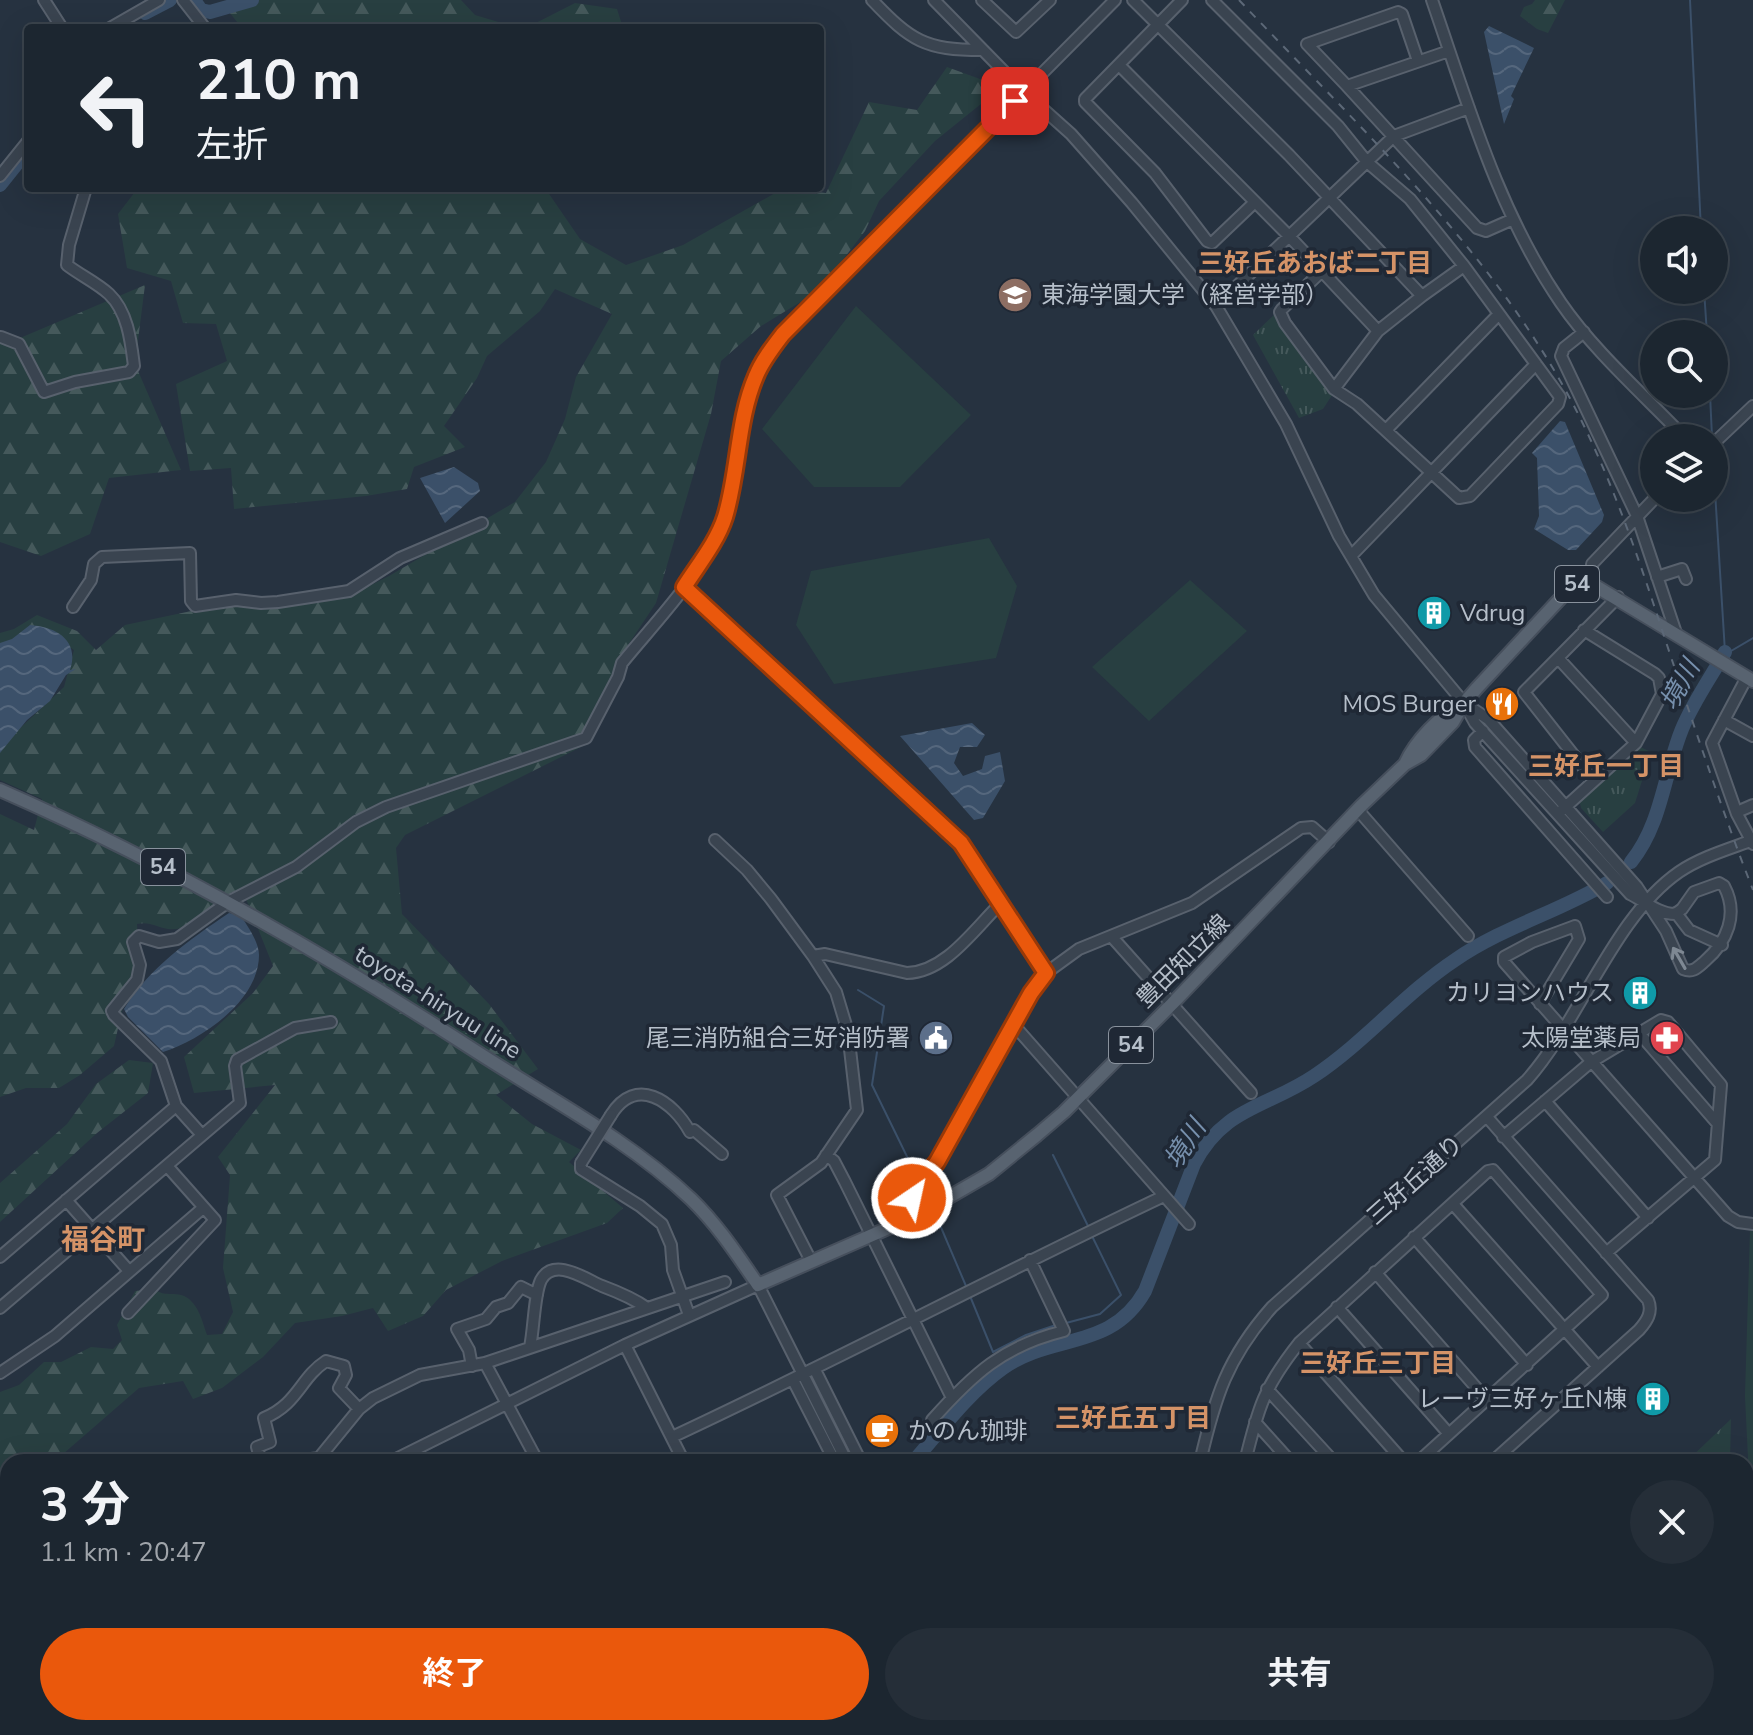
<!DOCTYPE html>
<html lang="ja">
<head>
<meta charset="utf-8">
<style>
  body { margin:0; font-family:"Nunito Sans","Noto Sans JP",sans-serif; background:#252e38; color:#f1f3f6; height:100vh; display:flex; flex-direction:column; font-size:30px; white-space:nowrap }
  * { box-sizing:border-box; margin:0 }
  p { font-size:26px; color:#a0a5ab }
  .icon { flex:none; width:44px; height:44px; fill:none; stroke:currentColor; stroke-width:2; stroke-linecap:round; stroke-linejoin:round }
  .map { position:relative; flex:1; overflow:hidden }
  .panel { position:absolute; left:0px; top:1454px; width:1754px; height:282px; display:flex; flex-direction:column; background:#1c2630; border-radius:24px 24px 0 0; box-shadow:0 8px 32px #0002,0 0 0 2px #3a434c }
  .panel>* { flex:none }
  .hud { position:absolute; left:24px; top:24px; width:800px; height:168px; border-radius:8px; box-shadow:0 8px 32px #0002,0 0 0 2px #3a434c; background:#1c2630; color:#f1f3f6; overflow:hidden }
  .buttons { position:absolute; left:1640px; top:216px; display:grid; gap:16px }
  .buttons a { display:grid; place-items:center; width:88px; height:88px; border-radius:50%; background:#1c2630; box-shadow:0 8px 32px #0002,0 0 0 2px #3a434c; font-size:40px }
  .pin { position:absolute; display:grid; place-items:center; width:68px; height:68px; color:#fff; margin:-34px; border-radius:16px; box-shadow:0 4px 12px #0006 }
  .me { position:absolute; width:88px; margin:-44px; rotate:34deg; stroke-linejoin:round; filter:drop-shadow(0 0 6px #0008) }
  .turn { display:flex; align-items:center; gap:28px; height:168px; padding:0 40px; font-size:36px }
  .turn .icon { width:104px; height:104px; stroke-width:2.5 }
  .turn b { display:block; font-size:56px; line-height:68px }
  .round { display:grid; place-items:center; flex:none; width:84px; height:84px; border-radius:42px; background:#252e38 }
  .head { display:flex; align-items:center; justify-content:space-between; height:136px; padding:0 40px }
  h1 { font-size:48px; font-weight:700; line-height:60px }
  .button { display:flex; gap:16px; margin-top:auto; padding:16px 40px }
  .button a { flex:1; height:92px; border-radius:48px; background:#ea580c; color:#fff; font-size:32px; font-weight:700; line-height:92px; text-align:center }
  .button a+a { background:#252e38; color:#f1f3f6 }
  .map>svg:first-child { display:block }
</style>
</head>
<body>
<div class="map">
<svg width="1753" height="1735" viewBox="0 0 1753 1735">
  <defs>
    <pattern id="grass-tufts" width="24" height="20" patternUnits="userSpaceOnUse" patternTransform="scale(2)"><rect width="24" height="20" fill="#283f41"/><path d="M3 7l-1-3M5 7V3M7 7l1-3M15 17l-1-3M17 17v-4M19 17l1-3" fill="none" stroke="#45595b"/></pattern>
    <pattern id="forest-firs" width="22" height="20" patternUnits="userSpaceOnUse" patternTransform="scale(2)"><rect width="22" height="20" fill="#283f41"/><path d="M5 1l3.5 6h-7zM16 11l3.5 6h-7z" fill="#45595b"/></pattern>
    <pattern id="water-waves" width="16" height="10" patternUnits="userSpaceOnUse" patternTransform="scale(2)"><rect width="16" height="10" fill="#3b5069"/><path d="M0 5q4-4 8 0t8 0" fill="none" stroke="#55677d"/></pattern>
  </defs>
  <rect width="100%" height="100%" fill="#263240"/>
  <path fill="url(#grass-tufts)" d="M1278 311 1336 389 1323 409 1299 418 1253 335Z
    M1638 746 1651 752 1635 803 1603 832 1581 808 1579 799Z
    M1750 1231H1753V1561L1745 1396Z
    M1731 1419 1730 1462H1686Z"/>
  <path fill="url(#forest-firs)" d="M253 0H461L475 15 518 28H242L225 7Z
    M1535 0H1565L1548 33 1537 29 1520 16 1524 7 1532 4Z
    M575 3 617 9 623 28H526Z
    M947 67 1002 87 935 141 879 201 865 231 835 270 807 298 761 326 721 361 711 414 656 603 620 657 591 742 405 835 396 848 402 914 489 1004 538 1069 496 1095 532 1124 581 1150 569 1162 623 1208 607 1223 502 1261 446 1290 423 1316 388 1331 373 1308 342 1316 295 1323 263 1357 222 1388 193 1399 183 1381 139 1388 63 1454 48 1462H8V1483L0 1487V1392L19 1385 44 1362H61L91 1347 113 1349 122 1340 117 1325 135 1291 155 1289C164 1297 170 1292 181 1295 198 1300 202 1321 207 1335L222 1334 233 1312 223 1268 230 1175 218 1157 275 1085 194 1093 184 1057 253 993 273 966 246 899 232 892C212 905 194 932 168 929 156 927 150 921 137 924L139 962 129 980 114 1046 80 1075 59 1088H26L0 1097V814L34 830 42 799 0 780V747L64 687 74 650 53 636 0 645V633L14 629 37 615 77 631 96 650 125 625 234 602 260 608 343 599 389 576 515 502 546 462 565 419 576 377 612 314 555 289 540 311 487 356 477 378 444 426 465 447 414 467 407 489 366 496 234 509 231 468 190 471 176 384 227 361 216 324 183 323 171 281 127 268 118 214 138 188H545L580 239 626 265 683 245 784 188 826 193 869 102 917 110Z
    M145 285 135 364 181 470 109 478 90 534 41 556 0 542V336L20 338Z
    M129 1060 153 1063 148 1093 97 1133 0 1222V1183L67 1124 96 1084Z"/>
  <path fill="#283f41" d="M856 306 971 415 900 487H814L762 429Z
    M989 538 1017 586 996 658 834 684 796 625 811 571Z
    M1190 580 1247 631 1149 721 1092 667Z"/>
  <path fill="url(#water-waves)" d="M1489 26 1534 48 1511 96 1514 99 1504 124 1484 32Z
    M1560 421 1565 422 1604 515 1602 522 1576 550H1568L1534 529 1539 516 1537 458 1532 453Z
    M454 467 478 483 480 491 445 523 420 478Z
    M30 625C56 627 80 640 70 670L76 669 66 675 50 701 27 720 0 753V643L12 639Z
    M972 723 985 735 977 747H960L954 763 963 776 982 769 985 756 1000 752 1005 781 983 818 974 820 900 736Z
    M229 913 241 916C248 927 259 942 259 955 259 1001 201 1040 163 1052L128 1017 124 1009C149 968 189 940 229 913Z"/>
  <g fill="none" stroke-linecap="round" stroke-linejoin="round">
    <path stroke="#3b5069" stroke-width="2" d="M1690 0 1701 230
      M1704 290 1707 334
      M1710 394 1712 437
      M1714 475 1725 652 1731 651 1753 638
      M858 990 884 1006 872 1085 917 1177
      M1053 1155 1088 1226
      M921 1186 929 1202
      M934 1211 966 1286
      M970 1296 993 1352 1026 1335 1056 1325
      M1066 1323 1100 1314 1121 1295 1092 1236"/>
    <path stroke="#3b5069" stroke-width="14" d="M194 0 201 10 210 12 252 0
      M145 13 170 0
      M0 185 28 150
      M1631 862C1662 824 1664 773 1682 729 1693 702 1711 677 1725 652
      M913 1462C941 1430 968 1393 1003 1368 1053 1333 1111 1351 1145 1291L1194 1164C1224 1107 1266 1108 1314 1076 1365 1042 1404 994 1455 960 1503 927 1558 912 1607 883
      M0 1650 8 1645
      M104 1735 120 1728"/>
    <g stroke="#58616d" stroke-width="14">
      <path id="minor" d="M44 0 62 28
        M183 0 205 28
        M872 0C911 41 925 50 982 50
        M934 0 1024 92 1071 134 1132 203 1216 306 1286 424 1339 536 1374 595 1464 703 1475 723 1630 894C1644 901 1659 914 1675 914L1682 909 1694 892 1719 883 1724 886C1739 914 1727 942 1705 961 1697 968 1693 973 1683 969L1666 931 1637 887 1488 719 1464 703
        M982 0 1016 32 1050 0
        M1133 0 1289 155 1422 296 1378 331 1334 389
        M1182 0 1085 99V102L1155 173 1207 241 1212 243 1255 202
        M1212 0 1338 126 1367 162 1410 199 1464 266 1560 397 1558 404 1470 496 1459 498 1357 404 1334 389 1285 323 1280 312 1282 309 1322 271
        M1432 0C1468 104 1498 211 1561 303 1593 350 1645 396 1685 438
        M110 28 159 0
        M1418 61 1402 14 1398 12 1307 44 1347 86 1449 51
        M1119 65 1289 236 1378 331
        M1347 86 1477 228 1486 231 1511 220
        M0 176 28 141
        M1422 296 1464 266
        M1216 306 1394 136 1469 108
        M1584 332 1564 348 1561 356 1637 516 1676 633
        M1 337 19 344 44 392 75 382 129 372 134 366C131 342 128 312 109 294 97 283 80 275 67 265L69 245 86 188
        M1386 430 1499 314
        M1714 443 1753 406
        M1351 556 1536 364
        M1657 577 1682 569 1686 579
        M1592 584V564L1655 498
        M684 587 961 843 1046 973
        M73 607 91 580 94 564 102 557 190 553 191 601 195 606 236 600 261 603 278 602 349 591 400 558 482 523
        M1558 658 1636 743
        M1747 677 1712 743 1737 814 1753 844
        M1724 720 1753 736
        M1483 731 1474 740 1475 747 1607 897
        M1594 781 1524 692 1618 597
        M1358 810 1468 936
        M1562 810 1636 743 1662 694 1659 678 1655 674 1584 630
        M1737 812 1753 805
        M715 840 747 870 771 899 813 956 836 992 848 1032 857 1110 821 1163 777 1195 811 1261
        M1676 913 1689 930 1722 945
        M1112 937 1251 1093
        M813 956 825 954 907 973C946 972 975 928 1001 903
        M1540 1004 1579 939 1575 926 1532 942 1504 957V962L1728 1216 1738 1222 1753 1224
        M1013 1024 1189 1224
        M1639 1033 1717 1123
        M1545 1101 1648 1218
        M611 1115C636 1075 673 1101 690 1132L694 1130 722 1154
        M1487 1117 1648 1300C1653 1312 1647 1321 1639 1330L1492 1462
        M202 1135 176 1106 161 1061 114 1015 112 1011 137 980 140 965 133 942 139 936 159 942 177 939 228 902 296 867 356 822 386 807 586 738 618 677 622 663C657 620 706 571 724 518 741 473 736 420 756 375 763 360 773 347 783 334L1115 0
        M1503 1137 1591 1062 1661 1020 1668 1022 1721 1085 1715 1160 1606 1253
        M826 1155 834 1161 845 1182 952 1398
        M581 1163V1169L640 1206 662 1224 671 1245 673 1270 689 1315
        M66 1200 129 1271
        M1453 1204 1598 1367
        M918 1215 913 1204 915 1188 937 1162 1031 993 1046 973 1079 949 1192 903 1301 828 1312 827 1329 842
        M1414 1237 1527 1365
        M0 1257 176 1106
        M1375 1272 1487 1400
        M1337 1307 1449 1434
        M0 1308 240 1103 235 1066 237 1060 295 1028 331 1022
        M128 1313 215 1220 168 1167
        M1299 1343 1404 1462
        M625 1345 684 1462
        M530 1347C534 1329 534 1294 541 1280 554 1256 587 1280 602 1286 618 1292 633 1298 647 1308
        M485 1363 538 1462
        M472 1366 469 1350 457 1329 486 1319 496 1307 508 1303 521 1287 537 1295
        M815 1370 861 1462
        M0 1373 55 1336 203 1208
        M793 1380 835 1462
        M1267 1389 1334 1462
        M932 1420C973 1374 1003 1346 1064 1331L1030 1260
        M1255 1422 1291 1462
        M672 1437C837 1360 999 1274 1164 1196
        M261 1462 257 1447 270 1442 264 1418C298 1404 300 1378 326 1361L344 1366 346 1375 339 1388 359 1409
        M288 1462 319 1458 359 1409 373 1398 420 1375 485 1363 725 1282
        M390 1462 625 1345 758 1285 847 1462
        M1200 1462C1215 1397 1227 1358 1272 1307L1527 1080C1581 1019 1614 917 1679 872 1701 857 1729 849 1753 840
        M1245 1462C1258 1408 1264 1387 1299 1343L1488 1171 1493 1170 1602 1295 1418 1462
        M0 1549 8 1544
        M2 1585 8 1601
        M0 1631 8 1626
        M0 1666 8 1662
        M59 1728 62 1735
        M399 1728 401 1735
        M517 1728 520 1735
        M544 1728 547 1735
        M594 1728 597 1735
        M700 1728 716 1735
        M985 1728 988 1735
        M1448 1728 1464 1735
        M1699 1728 1701 1735
        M1744 1728 1747 1735
        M1639 1731 1648 1735
        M358 1735 371 1728
        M606 1735 618 1728
        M879 1735V1728
        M1026 1735 1036 1728
        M1399 1735 1404 1728"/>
    </g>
    <g stroke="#464f5c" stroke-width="16">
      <path id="major" d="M1405 764C1416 740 1439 717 1462 704
        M0 790C167 863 324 953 477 1052 548 1098 629 1140 691 1199 717 1224 738 1256 758 1285L918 1215 989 1174 1037 1135 1064 1112 1172 1004 1362 805 1405 764 1421 755 1453 722 1464 703 1477 688 1570 588 1584 582 1592 584 1753 681"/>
    </g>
    <use href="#minor" stroke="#3a4450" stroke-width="10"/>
    <use href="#major" stroke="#586370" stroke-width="12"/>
    <path stroke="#5c6877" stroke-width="2" stroke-dasharray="8 8" stroke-linecap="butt" d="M1239 0C1358 126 1491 249 1573 404 1612 479 1639 559 1665 639 1693 723 1721 808 1753 890"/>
    <g stroke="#58616d" stroke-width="14" stroke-linecap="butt">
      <path id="minor-bridge" d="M581 1163 611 1115"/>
    </g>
    <use href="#minor-bridge" stroke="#3a4450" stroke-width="10"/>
  </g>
  <defs><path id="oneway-shaft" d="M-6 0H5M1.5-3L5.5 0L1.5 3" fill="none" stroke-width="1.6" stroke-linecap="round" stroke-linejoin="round" transform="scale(2)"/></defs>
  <use stroke="#7e8893" href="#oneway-shaft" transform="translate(1679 958) rotate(-120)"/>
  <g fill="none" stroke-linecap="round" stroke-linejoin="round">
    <g stroke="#983908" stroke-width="20">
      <path id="route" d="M912 1198 915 1188 937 1162 1031 993 1046 973 961 843 684 587C698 565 717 542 725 517 739 471 737 420 756 376 762 361 773 347 783 334L1015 101"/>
    </g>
    <use href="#route" stroke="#ea580c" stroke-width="14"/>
  </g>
  <defs>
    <g id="university-disc" transform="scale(1.8)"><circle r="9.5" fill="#8d6e63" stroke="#1f2835"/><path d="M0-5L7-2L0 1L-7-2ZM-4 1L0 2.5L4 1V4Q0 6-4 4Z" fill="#fff"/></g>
    <g id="building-disc" transform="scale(1.8)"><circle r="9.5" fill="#0f9aa8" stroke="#1f2835"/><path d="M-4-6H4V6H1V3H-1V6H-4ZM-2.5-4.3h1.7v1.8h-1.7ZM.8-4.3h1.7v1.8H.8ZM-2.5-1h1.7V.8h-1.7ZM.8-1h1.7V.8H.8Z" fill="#fff"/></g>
    <g id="restaurant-disc" transform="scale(1.8)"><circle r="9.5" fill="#e8710a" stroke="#1f2835"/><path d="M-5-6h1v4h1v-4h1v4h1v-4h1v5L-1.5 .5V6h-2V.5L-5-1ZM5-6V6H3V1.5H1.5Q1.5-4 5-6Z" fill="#fff"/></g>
    <g id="civic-disc" transform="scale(1.8)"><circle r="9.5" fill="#5c6f8a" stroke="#1f2835"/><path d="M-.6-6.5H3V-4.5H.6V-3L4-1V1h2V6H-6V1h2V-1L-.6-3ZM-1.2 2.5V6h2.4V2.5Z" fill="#fff"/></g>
    <g id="pharmacy-disc" transform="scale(1.8)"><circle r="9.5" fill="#e0444e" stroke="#1f2835"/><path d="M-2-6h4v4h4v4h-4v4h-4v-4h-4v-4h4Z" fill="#fff"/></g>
    <g id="cafe-disc" transform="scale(1.8)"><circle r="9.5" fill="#e8710a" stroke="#1f2835"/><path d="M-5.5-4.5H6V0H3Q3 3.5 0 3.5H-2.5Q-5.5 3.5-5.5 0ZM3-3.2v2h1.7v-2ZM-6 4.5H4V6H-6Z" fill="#fff"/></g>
  </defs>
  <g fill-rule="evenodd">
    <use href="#university-disc" x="1015" y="295"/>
    <use href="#building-disc" x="1434" y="613"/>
    <use href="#restaurant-disc" x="1502" y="704"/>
    <use href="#building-disc" x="1640" y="993"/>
    <use href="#civic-disc" x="936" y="1038"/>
    <use href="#pharmacy-disc" x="1667" y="1038"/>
    <use href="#building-disc" x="1653" y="1399"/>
    <use href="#cafe-disc" x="882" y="1431"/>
  </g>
  <g text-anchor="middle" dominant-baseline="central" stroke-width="7" stroke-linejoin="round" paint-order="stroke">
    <g fill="#1f2835" stroke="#89929d" stroke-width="2">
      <rect x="1555" y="566" width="44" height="36" rx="6"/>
      <rect x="141" y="849" width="44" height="36" rx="6"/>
      <rect x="1109" y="1027" width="44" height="36" rx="6"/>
    </g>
    <g font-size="22" font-weight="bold" fill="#b6bfca">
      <text x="1577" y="584">54</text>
      <text x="163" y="867">54</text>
      <text x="1131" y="1045">54</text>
    </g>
    <g font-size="24" fill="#b6bfca" stroke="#1f2835" text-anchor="end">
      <text x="1041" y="295" text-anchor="start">東海学園大学（経営学部）</text>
      <text x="1460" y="613" text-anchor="start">Vdrug</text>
      <text x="1476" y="704">MOS Burger</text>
      <text x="1614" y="993">カリヨンハウス</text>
      <text x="910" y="1038">尾三消防組合三好消防署</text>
      <text x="1641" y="1038">太陽堂薬局</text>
      <text x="1627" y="1399">レーヴ三好ヶ丘N棟</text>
      <text x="908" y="1431" text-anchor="start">かのん珈琲</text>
    </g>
    <g font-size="24" fill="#b6bfca" stroke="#1f2835">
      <text transform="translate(1183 961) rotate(-45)">豊田知立線</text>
      <text transform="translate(438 1002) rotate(32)">toyota-hiryuu line</text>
      <text transform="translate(1415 1180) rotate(-42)">三好丘通り</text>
    </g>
    <g font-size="26" font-weight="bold" fill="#d59367" stroke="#1f2835">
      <text x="1315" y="263">三好丘あおば二丁目</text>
      <text x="1606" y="766">三好丘一丁目</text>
      <text x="1378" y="1363">三好丘三丁目</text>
      <text x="1133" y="1418">三好丘五丁目</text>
    </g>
    <g font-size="26" font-style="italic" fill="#7790ad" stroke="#1f2835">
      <text transform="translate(1680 685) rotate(-61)">境川</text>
      <text transform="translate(1185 1144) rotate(-57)">境川</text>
    </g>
    <g font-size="28" font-weight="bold" fill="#d59367" stroke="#1f2835">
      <text x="103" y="1240">福谷町</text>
    </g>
  </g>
</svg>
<div class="buttons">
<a><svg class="icon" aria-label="sound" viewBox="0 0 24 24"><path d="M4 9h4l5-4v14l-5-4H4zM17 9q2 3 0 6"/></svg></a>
<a><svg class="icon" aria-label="search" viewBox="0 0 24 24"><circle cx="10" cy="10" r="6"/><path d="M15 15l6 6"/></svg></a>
<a><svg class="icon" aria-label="layers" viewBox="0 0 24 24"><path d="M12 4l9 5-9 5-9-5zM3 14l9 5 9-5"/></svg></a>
</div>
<div class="pin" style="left:1015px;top:101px;background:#d93025"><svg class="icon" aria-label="arrive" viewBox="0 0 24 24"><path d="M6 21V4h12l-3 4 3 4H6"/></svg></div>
<svg class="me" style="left:912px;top:1198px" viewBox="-20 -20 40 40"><circle r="17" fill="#ea580c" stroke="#fff" stroke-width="3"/><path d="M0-11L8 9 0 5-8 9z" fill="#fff"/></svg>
<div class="hud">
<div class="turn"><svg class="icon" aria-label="left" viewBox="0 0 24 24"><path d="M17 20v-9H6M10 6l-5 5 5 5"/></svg><div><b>210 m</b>左折</div></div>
</div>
<section class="panel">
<div class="head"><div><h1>3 分</h1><p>1.1 km · 20:47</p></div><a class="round"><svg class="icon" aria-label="close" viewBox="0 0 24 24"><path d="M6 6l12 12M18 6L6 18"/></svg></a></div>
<div class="button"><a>終了</a><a>共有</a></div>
</section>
</div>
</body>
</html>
